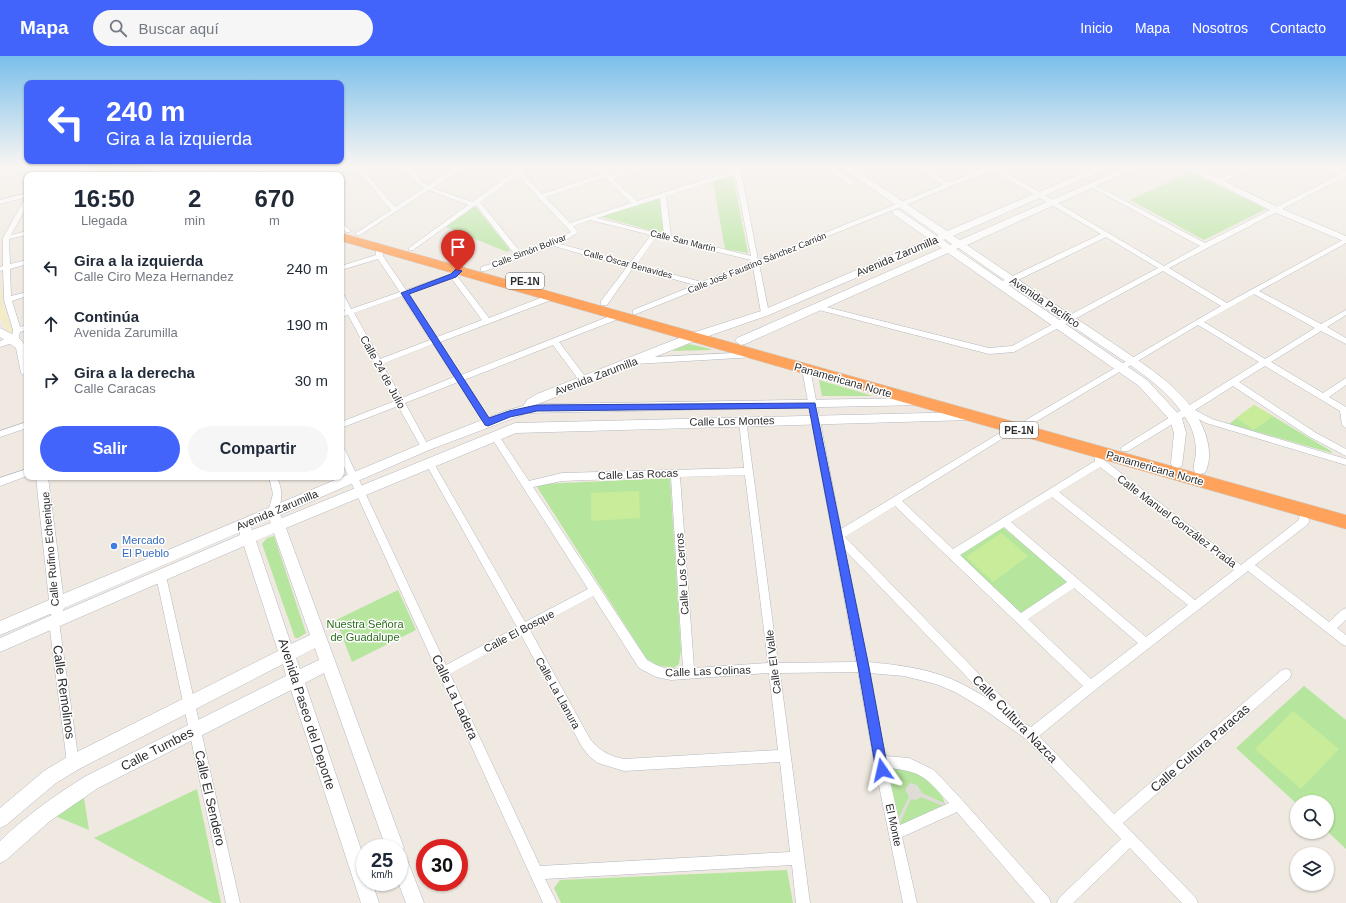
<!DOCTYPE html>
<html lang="es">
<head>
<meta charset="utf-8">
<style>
  body { margin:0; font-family:Helvetica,sans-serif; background:#f6f6f7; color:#1f2937; height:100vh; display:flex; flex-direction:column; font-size:15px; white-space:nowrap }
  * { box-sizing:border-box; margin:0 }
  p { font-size:13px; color:#747a83 }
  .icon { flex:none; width:22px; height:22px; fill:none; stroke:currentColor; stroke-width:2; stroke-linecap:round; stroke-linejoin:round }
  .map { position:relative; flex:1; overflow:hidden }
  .details { position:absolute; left:24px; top:116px; width:320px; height:308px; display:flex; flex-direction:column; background:#fff; border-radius:8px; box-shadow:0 1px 3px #0004 }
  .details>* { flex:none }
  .hud { position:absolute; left:24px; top:24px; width:320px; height:84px; border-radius:8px; box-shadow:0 1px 3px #0004; background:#4264fb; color:#fff; overflow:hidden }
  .buttons { position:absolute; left:1290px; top:739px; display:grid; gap:8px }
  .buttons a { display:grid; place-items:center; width:44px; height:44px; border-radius:50%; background:#fff; box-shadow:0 1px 3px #0004; font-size:20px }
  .speed { position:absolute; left:356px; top:783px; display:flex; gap:8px; font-size:20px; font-weight:700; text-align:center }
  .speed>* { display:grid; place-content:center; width:52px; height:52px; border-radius:50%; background:#fff; box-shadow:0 1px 3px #0004; line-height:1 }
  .speed small { font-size:10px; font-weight:400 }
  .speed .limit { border:6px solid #d22; background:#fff; color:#111 }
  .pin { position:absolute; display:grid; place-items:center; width:34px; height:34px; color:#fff; margin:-41px -17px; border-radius:50% 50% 50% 0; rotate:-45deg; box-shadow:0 0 4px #0007 }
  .pin .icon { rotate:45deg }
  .me { position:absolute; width:44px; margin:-22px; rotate:349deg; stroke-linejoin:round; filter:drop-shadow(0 0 3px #0008) }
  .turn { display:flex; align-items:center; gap:14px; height:84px; padding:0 16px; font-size:18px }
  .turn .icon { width:52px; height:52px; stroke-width:2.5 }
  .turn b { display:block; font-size:28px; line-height:34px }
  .eta { display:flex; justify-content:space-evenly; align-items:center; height:68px; text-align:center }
  .eta b { font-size:24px; font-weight:600; line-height:28px }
  .button { display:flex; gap:8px; margin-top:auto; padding:8px 16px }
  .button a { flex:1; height:46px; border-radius:24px; background:#4264fb; color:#fff; font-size:16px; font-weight:600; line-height:46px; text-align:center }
  .button a+a { background:#f6f6f7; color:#1f2937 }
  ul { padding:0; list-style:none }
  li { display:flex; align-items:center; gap:12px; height:56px; padding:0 16px }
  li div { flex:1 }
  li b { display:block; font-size:15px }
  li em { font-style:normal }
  header { display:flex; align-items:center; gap:24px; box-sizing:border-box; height:56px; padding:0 20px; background:#4264fb; color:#fff }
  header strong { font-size:19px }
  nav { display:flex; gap:22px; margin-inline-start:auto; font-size:14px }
  .search { width:280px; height:36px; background:#f6f6f7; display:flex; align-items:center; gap:10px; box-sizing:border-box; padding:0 14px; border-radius:22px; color:#747a83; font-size:15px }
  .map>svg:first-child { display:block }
</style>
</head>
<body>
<header>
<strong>Mapa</strong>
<div class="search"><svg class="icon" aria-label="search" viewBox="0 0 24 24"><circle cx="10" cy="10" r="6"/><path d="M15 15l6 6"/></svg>Buscar aquí</div>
<nav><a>Inicio</a><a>Mapa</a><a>Nosotros</a><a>Contacto</a></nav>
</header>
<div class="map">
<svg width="1346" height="847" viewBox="0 0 1346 847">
  <rect width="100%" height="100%" fill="#efe9e1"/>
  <path fill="#b6e59e" d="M1190 116 1266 153 1204 184 1130 144Z
    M733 120 748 197 725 193 713 125Z
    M655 142 660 143 663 174 660 177 602 161 603 159Z
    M472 151H476L510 194 507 196 446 171Z
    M689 288 711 293V294L672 295Z
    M819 324 873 340H822Z
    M1254 349 1331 395 1332 397 1229 368Z
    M670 422 681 594 679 608 674 612 656 609 646 602 537 431 543 428Z
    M1001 471 1004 472 1068 526 1021 559 960 499Z
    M274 480 306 577 298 582H295L262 488 267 482Z
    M398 534 416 574 352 606 336 564Z
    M1304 630 1346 664V793L1327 775V746H1297V748L1236 692Z
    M889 710C897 712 904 713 911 715 923 720 945 736 945 750L898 770 885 713Z
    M197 733 221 847H213L94 782Z
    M84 742 89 774 55 760Z
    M787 814 793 847H561L554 832 560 824Z"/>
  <path fill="#f3ecc5" d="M0 215 2 246 13 277 10 278 0 262Z"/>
  <path fill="#c9ec9a" d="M1254 349 1273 360 1254 374 1236 362Z
    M639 435 640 462 591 465V437Z
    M1001 477 1028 500 993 526 966 501Z
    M1293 655 1339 693 1301 733 1255 693Z"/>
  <path fill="#dfdcd8" d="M910 727 917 729 922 737 944 747V749L943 750 921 741 916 744 911 743 899 769 897 765 909 741 905 733Z"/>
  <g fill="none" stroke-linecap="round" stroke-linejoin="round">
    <g stroke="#b4b7c1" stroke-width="1">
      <path id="street" d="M30 110H40L0 122V118Z
        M42 110H48L43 119H37Z
        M176 110H183L171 118H167V116Z
        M221 110H228L215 119H208Z
        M271 110H278L267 119H260Z
        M351 110H360L395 151 424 132 418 128 403 110H409L422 126 428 129 458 110H465L433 132 472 146 522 110H529L521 116 542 138 601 118 593 110H600L610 120 640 110H649L613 123 637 145 735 114 734 110H740L758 204 943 129 915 110H922L949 127 987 110H998L997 111 1164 210 1200 190 1091 131V129H1095L1205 187 1341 118 1326 110H1334L1346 116V120L1169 212 1227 247 1346 182V187L1259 235 1321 268 1346 254V259L1327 271 1346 282V288L1321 275 1271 306 1323 337 1346 322V329L1329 341 1346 351V372L1342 369 1340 355 1265 310 1239 326 1316 377 1346 393V400L1310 381 1233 330 1195 354 1212 363 1346 403V409L1206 367 1189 358 1128 395H1122L1121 393 1122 391 1259 306 1198 269 1032 368H1026L1025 366 1026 364 1221 250 1163 215 1014 296 989 298 815 253V249H818L989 292 1012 290 1158 212 1106 181 1004 231H998V227L1101 178 992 114 759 208 769 257 765 259 761 257 753 211 636 258H633V254L695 229 633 212 607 249H601V245L627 211 554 190 485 215H481V211L516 200 476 149 413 194H409V192L468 149 429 134 360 179H356V177L391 154 356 112 335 119H326ZM735 118 751 200 671 180 666 140ZM517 119 571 176 554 186 522 198 480 146ZM605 121 631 147 570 167 545 141ZM660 142 664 179 597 162ZM590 164 651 179 630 207 560 188 577 177 578 176 573 170ZM656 181 751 204 752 206 702 226 636 209ZM1254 238 1315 272 1265 303 1204 266Z
        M1246 110H1254L1220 127 1215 126Z
        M86 116H90L91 117 90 119H84Z
        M27 137V141L0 148V144Z
        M27 142V150L11 179 27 175V179L9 183 10 208 27 204V208L10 213 11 240 27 236V240L12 245 20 271 27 269V274L20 276 18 285 0 291V285L12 281 13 274 4 244 3 214 0 215V211L3 210V182L24 144Z
        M341 166 350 174V176H346L341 172Z
        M379 189 382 191 383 200 406 234 451 218 457 213H461L462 215 457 220 489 262 548 239H554L555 241 554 243 440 286 461 319 615 258H621L622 260 621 262 559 286 587 323 588 325 587 327H581L553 289 464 324 491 365 492 367 491 369H485L458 326 405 347 429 391 428 393H422L398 350 341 372V366L395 345 348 259 341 261V256L345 255 341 248V239H344L351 253 400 236 378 203 341 214V210L376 199V191ZM452 223 482 264 437 281 408 238ZM402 240 430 284 380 303 354 257ZM433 288 454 321 402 342 382 308Z
        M753 296 756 297 757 299 756 301 635 308 631 305 635 302Z
        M806 310 810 313 841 473 1013 369 1017 372 1016 374 902 445 953 493 1095 405 1094 396 1098 393 1102 396 1104 404 1241 509 1299 464 1301 451H1307L1309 466 1307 469 1255 509 1329 566 1342 554 1346 552V564L1337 572 1346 579V590L1342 588 1248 515 1095 634 1039 680 1114 758 1282 614 1286 613 1290 614 1291 618 1290 622 1123 767 1196 842 1198 847H1182L1130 792 1073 847H1057L1059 842 1121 783 1026 683 982 652 955 636 936 628 904 620 869 617 885 700 909 702 934 714 963 745 1049 842 1051 847H1035L957 756 902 781 917 847H903L874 705 858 616 780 617 810 847H796L792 809 545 823 557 847H543L341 404V391L345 394 446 609 517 571 426 408 425 406 426 404H432L525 566 588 533 491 381 490 379 491 377H497L529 425 562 417 744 412 739 365 743 362 746 363 778 607 856 606 802 313ZM1100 411 1234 514 1195 544 1059 436ZM745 419 768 607 694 612 680 421ZM671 421 683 613C667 614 661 612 647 604L533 431 562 425ZM1052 441 1188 549 1146 581 1011 466ZM895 450 1083 630 1031 671 1020 665 1019 659 845 481ZM1004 471 1067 526 1021 557 960 499ZM845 494 988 643C980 638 972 633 964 629 934 613 900 609 867 606ZM1074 532 1138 587 1091 623 1028 563ZM593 540 639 612 656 621 671 624 769 617 778 694 624 703C609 700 600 695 590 683L530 574ZM521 579 582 691 590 701 598 707 624 715 780 706 790 796 540 810 450 618ZM887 712C923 715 926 722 949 747L900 769Z
        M27 366V372L0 381V375Z
        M27 413V420L0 430V422Z
        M269 421H277C283 435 283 445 276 459H270L268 456 273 438Z
        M161 516 165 517 166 520 240 847H226L156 520 157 517Z
        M54 561 58 563 59 566 79 707 77 711 73 713 69 711 67 707 49 566 50 563Z"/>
    </g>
    <g stroke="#b4b7c1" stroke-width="1">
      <path id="secondary" d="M8 110H19L0 120V114Z
        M824 110H834L855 126 851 129 848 128Z
        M840 110H850L947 175 1100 110H1112L953 180 960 184 1129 110H1140L967 189C1011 219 1056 249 1101 279 1131 300 1166 320 1189 348 1203 366 1216 395 1205 417L1200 418 1195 417C1192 410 1196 403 1196 396 1196 385 1193 373 1187 364 1165 327 1121 304 1087 280 1044 251 1001 222 959 192L956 193 1147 324 1182 362 1186 377 1182 410 1177 412 1172 410 1171 407 1174 377 1170 364 1139 330 948 197 745 288 741 289 735 285 737 282 942 192 935 188 769 259 697 284 538 348 920 342 924 343 926 346 924 349 527 357 429 394 280 459 282 462 515 367 970 356 974 357 976 360 974 363 970 364 516 377 286 472 404 792 402 796 405 798 424 847H406L398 826 399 792H386L324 617 305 627 365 805V826H372L379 847H361L291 634 98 732 50 765 6 804 0 807V785C26 760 55 739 86 720L286 620 283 608 79 713 56 727 6 769 0 772V752L44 715 67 701 278 595 244 490 0 596V582L52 559 50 558 0 579V565L49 544 36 421H48L63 538 421 388 505 355 523 350 527 344 537 338 689 278 761 255 929 183 893 158V154H899L937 180 939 179ZM945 183 952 188 950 189 943 184ZM269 463 271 467 252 474 251 471ZM240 476V479L63 555 64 552ZM274 477 310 579 291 588 256 485ZM315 592 319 604 300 613 296 602Z
        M1182 110H1193L1280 152 1346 180V186L1274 156Z
        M0 272 18 281 27 291V321L21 317 16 292 0 281Z"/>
    </g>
    <g stroke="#c9c9c9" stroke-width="1">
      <path id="highway" d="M89 110H107L129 117 131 119H113L91 112Z
        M115 110H134L156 117 158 119H140L117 112Z
        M341 177 1346 459V473L341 185Z"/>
    </g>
    <use href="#street" fill="#fff" fill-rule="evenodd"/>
    <use href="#secondary" fill="#fff" fill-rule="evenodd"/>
    <use href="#highway" fill="#ffa35c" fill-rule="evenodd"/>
  </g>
  <linearGradient id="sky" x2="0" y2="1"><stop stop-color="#7abfeb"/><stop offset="0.48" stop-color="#f8f5f2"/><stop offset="1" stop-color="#f8f5f2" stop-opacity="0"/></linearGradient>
  <rect width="1346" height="229" fill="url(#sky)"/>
  <path fill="#4264fb" stroke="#2b41a3" d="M456 213 462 215 456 221 409 238 489 362 509 355 537 349 815 347 869 611 888 714 886 719 882 720 878 719 876 714 858 611 809 352 537 355 510 361 488 370 485 369 401 237 451 218Z"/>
  <circle fill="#3f7fe0" stroke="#fff" stroke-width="1.5" cx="114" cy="490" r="4"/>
  <g text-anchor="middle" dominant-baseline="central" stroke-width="3" stroke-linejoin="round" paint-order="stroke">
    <g font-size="9" fill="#2e2e2e" stroke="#fff">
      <text transform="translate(683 185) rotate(14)">Calle San Martín</text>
      <text transform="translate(529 195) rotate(-21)">Calle Simón Bolívar</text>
      <text transform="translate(757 207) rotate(-22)">Calle José Faustino Sánchez Carrión</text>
      <text transform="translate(628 208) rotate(15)">Calle Óscar Benavides</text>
    </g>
    <g fill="#fff" stroke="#6d6d6d" stroke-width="1">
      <rect x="506" y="217" width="38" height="16" rx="3"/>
      <rect x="1000" y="366" width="38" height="16" rx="3"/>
    </g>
    <g font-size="10" font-weight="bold" fill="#2e2e2e">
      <text x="525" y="225">PE-1N</text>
      <text x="1019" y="374">PE-1N</text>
    </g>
    <g font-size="11" fill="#2e2e2e" stroke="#fff">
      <text transform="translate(897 200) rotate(-23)">Avenida Zarumilla</text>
      <text transform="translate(1045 246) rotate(34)">Avenida Pacífico</text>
      <text transform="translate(383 316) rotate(61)">Calle 24 de Julio</text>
      <text transform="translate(596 320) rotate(-21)">Avenida Zarumilla</text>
      <text transform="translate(843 324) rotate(16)">Panamericana Norte</text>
      <text transform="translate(732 365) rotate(-1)">Calle Los Montes</text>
      <text transform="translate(1155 412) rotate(16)">Panamericana Norte</text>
      <text transform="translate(638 418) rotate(-2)">Calle Las Rocas</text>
      <text transform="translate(277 454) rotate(-23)">Avenida Zarumilla</text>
      <text transform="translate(1177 465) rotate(37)">Calle Manuel González Prada</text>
      <text transform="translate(50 493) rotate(-95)">Calle Rufino Echenique</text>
      <text transform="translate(682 518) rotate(-94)">Calle Los Cerros</text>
      <text transform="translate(519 575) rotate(-28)">Calle El Bosque</text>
      <text transform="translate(773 606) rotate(-97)">Calle El Valle</text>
      <text transform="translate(708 615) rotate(-2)">Calle Las Colinas</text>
      <text transform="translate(558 637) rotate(61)">Calle La Llanura</text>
      <text transform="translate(894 769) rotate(78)">El Monte</text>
    </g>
    <g font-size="11" fill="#366cbe" stroke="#fff" text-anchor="start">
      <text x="122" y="484">Mercado<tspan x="122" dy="13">El Pueblo</tspan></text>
    </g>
    <g font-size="11" fill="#2c6e1b" stroke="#fff">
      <text x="365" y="568">Nuestra Señora<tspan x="365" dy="13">de Guadalupe</tspan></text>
    </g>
    <g font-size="13" fill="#2e2e2e" stroke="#fff">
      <text transform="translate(64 636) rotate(82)">Calle Remolinos</text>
      <text transform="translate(455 641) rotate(65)">Calle La Ladera</text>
      <text transform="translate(307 658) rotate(72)">Avenida Paseo del Deporte</text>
      <text transform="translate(1015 663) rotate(46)">Calle Cultura Nazca</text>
      <text transform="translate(1200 692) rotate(-41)">Calle Cultura Paracas</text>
      <text transform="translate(157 693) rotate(-27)">Calle Tumbes</text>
      <text transform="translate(210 742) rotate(77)">Calle El Sendero</text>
    </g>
  </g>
</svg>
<div class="buttons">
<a><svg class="icon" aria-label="search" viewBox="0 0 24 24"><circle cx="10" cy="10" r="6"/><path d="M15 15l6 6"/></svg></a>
<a><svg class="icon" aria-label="layers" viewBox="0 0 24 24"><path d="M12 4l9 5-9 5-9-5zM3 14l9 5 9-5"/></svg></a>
</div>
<div class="speed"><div>25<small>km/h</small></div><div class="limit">30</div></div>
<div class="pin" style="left:458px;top:215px;background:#d93025"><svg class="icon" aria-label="arrive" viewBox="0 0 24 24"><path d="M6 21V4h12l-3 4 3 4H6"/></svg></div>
<svg class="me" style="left:882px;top:714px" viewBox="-20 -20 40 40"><path d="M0-17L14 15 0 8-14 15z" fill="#4264fb" stroke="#fff" stroke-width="4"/></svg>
<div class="hud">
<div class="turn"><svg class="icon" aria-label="left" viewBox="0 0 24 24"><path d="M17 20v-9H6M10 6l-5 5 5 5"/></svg><div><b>240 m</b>Gira a la izquierda</div></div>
</div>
<section class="details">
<div class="eta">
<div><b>16:50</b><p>Llegada</p></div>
<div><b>2</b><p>min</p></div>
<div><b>670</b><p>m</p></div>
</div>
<ul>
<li><svg class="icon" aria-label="left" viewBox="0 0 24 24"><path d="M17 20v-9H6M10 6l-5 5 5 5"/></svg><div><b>Gira a la izquierda</b><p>Calle Ciro Meza Hernandez</p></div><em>240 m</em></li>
<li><svg class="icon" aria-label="ahead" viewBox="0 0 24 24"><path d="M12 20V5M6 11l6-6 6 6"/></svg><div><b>Continúa</b><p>Avenida Zarumilla</p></div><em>190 m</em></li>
<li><svg class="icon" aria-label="right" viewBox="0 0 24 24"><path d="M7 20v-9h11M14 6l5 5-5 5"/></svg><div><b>Gira a la derecha</b><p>Calle Caracas</p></div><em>30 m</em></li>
</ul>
<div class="button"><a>Salir</a><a>Compartir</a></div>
</section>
</div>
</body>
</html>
